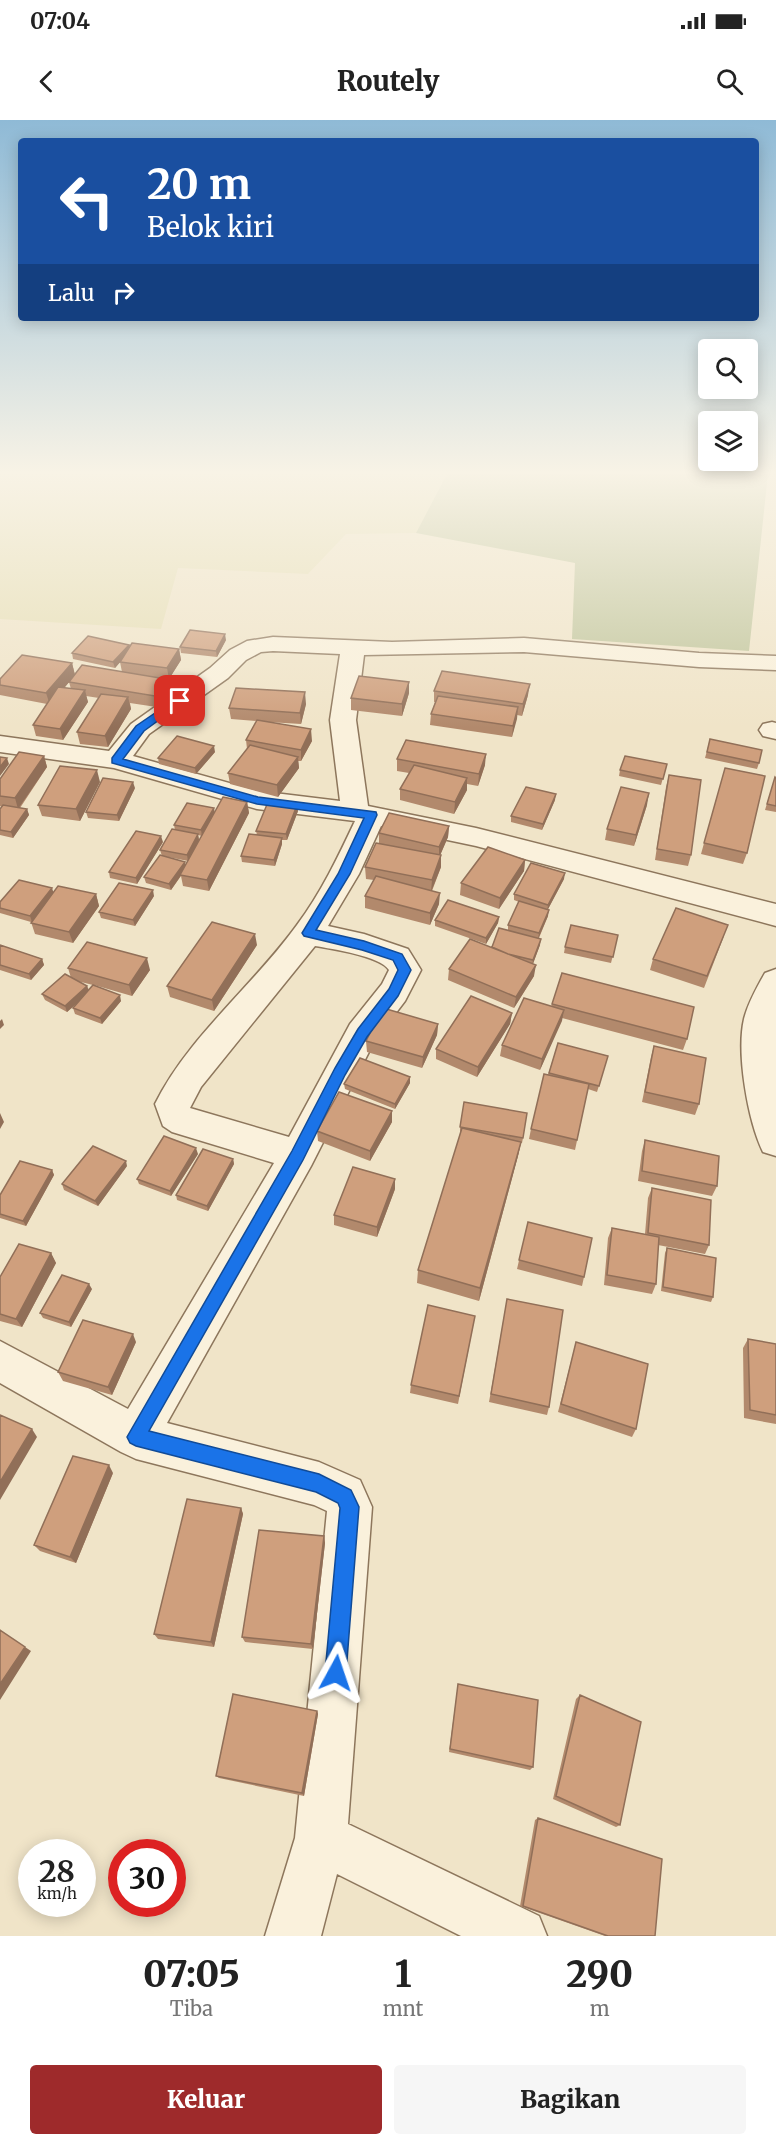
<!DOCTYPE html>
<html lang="id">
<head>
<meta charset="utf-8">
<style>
  body { margin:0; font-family:Merriweather,serif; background:#f6f6f6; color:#222; height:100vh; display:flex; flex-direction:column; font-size:22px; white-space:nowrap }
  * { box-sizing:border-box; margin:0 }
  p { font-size:20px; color:#767676 }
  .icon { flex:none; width:33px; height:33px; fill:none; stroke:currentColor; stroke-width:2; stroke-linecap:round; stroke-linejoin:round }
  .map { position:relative; height:1816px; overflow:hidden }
  .sheet { display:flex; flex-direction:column; background:#fff; flex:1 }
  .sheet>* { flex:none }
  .banner { position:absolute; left:18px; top:18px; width:741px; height:183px; border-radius:6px; box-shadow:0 3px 15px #0003; background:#1a4fa0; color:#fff; overflow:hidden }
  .tools { position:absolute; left:698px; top:219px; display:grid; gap:12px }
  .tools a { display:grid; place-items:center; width:60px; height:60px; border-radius:6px; background:#fff; box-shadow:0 3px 15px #0003; font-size:30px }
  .speed { position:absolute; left:18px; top:1719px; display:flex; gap:12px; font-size:30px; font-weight:700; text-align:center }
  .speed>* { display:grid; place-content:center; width:78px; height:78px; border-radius:50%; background:#fff; box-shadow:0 3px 15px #0003; line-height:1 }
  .speed small { font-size:15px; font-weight:400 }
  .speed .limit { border:9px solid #d22; background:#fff; color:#111 }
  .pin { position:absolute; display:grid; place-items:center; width:51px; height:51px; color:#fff; margin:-26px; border-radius:12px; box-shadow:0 3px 9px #0006 }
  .me { position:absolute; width:66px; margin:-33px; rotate:5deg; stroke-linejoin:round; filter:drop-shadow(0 0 4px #0008) }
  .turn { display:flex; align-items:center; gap:21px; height:126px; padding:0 30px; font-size:27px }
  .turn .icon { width:78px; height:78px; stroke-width:2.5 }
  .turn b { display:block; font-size:42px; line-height:51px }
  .then { display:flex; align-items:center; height:57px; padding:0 30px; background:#0003; gap:12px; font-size:22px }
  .eta { display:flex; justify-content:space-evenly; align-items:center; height:102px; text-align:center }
  .eta b { font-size:36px; font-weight:800; line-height:42px }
  .button { display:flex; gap:12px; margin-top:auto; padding:12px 30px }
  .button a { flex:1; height:69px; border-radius:6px; background:#9e2a2b; color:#fff; font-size:24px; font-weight:800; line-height:69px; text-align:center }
  .button a+a { background:#f6f6f6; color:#222 }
  .status { display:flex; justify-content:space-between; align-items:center; height:42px; padding:0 30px; background:#fff; direction:ltr }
  .status svg { height:16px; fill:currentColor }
  header { display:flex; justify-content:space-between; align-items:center; height:78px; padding:0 30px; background:#fff; font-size:27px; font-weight:800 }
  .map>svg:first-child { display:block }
</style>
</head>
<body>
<div class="status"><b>07:04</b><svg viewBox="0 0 49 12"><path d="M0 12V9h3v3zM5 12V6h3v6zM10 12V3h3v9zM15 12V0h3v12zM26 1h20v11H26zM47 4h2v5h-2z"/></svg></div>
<header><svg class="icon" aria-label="back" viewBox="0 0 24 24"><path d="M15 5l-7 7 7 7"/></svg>Routely<svg class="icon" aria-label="search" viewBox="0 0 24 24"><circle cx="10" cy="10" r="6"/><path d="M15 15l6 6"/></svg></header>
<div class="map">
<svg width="776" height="1816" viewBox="0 0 776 1816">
  <rect width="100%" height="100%" fill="#f0e4c8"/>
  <path fill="#e6deb5" d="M0 354H447L416 413 346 414 308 454 178 448 161 509 0 499Z"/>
  <path fill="#bfc49a" d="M447 354H768L749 531 572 519 575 443 416 413Z"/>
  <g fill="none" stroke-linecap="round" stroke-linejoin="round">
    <g stroke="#8d765c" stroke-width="3">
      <path id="street" d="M273 517 392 522 524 518 699 533 776 536V550L699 547 524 532 364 535 356 600 368 686 476 708 776 784V806L476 726 381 706 359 754 328 806 364 814 408 829 421 850 405 881 374 922 311 1046 167 1303 319 1342 360 1360 372 1387 348 1704 539 1796 547 1816H461L337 1754 321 1816H265L295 1718 327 1391 314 1385 136 1339 121 1332 0 1263V1221L128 1289 274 1043 172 1012 163 1006 155 984C188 917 253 866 297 805 321 773 338 737 355 701L257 689 114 648 0 632V616L109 631 131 604 210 548 230 530 247 521ZM273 531 340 534 330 600 340 681 258 671 133 636 149 614 228 558 246 540 261 532ZM315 826C332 829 380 836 389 850L382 864 350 904 289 1017 190 988 201 967Z
        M772 602 776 603V619L763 616 759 610 763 604Z
        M776 849V1036L763 1032C748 1001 736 933 744 899 748 883 757 867 765 853Z"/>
    </g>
    <use href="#street" fill="#faf1dc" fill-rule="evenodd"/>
  </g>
  <path fill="#b2896c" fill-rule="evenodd" d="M226 520 217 537 181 533 180 527Z
    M130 527 179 529 181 540 169 559 172 560 174 571 163 588 130 583 131 589 108 627 80 624 77 612 99 578 86 576 88 582 63 620 36 616 33 605 47 584 0 575V557L1 559 72 543 75 555 64 568 71 569 69 562 122 552 120 542 115 548 73 539 72 533Z
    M409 562V573L402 596 351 590V578Z
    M434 571 528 575 522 596 517 595 512 617 430 605 431 594 435 582H434Z
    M306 584 301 604 268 602 312 621 301 641H298L299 648 278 677 230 664 228 653 247 629 246 620 257 601 231 599 229 588Z
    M710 619 759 643 757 649 705 638Z
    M215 632 196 654 159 644 158 638Z
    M44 636 47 647 20 688 27 689 29 695 13 718 0 715V689L2 687 0 686V659Z
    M397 639 485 645 478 666 467 664V670L454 694 400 680V669L409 653 397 651Z
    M667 644 661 665 619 656 620 650Z
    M725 648 747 733 743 744 701 734Z
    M669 655 691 735 688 746 655 740 666 667Z
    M775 657 776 658V692L765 690Z
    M100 662 80 701 42 696 38 685Z
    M135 668 119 701 88 698 86 692Z
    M555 680 542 710 511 702V696Z
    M247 682 249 693 209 771 183 766 181 756 171 770 146 763 144 757 162 736 160 730 175 710 174 705ZM198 715 202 716 186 745 163 736 188 741 199 720Z
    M647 685 634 726 605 720 607 709Z
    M298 691 287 720H282V724L275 746 242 742 241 736 257 715 256 711Z
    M449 706 448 717 440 735 441 747 432 771 439 784 430 805 365 788V776L374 760 366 759 365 747 379 723V713Z
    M163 722 137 764 110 758 109 752Z
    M525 740 524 751 499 789 460 775 461 763Z
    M564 759 548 789V796L539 818 540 825 533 844 534 856 514 888 448 860 449 849 492 827 508 810V805L519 782 514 780V774Z
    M53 772 96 774 99 786 73 823 35 814 31 802 0 793V782Z
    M154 776 135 806 101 798 99 792Z
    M499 797 498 803 486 824 435 806V800Z
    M618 815 611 843 564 833 565 827Z
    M724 816 704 868 650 850 653 839Z
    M0 825 42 839 44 845 31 860 0 850Z
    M257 825 214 891 170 877 167 866Z
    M68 848 150 850 132 876 94 865 121 881 102 904 75 894 73 888 80 881 67 892 45 880 42 874 71 858ZM77 861 93 865 89 870 87 866Z
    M552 884 687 919 683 930 562 898 540 950 500 936 502 925 551 887Z
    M512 893 510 904 477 957 436 939V929Z
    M438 904 437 915 422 948 367 932 366 921Z
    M558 923 608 936 597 972 588 969 575 1030 529 1019 531 1009Z
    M654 926 699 984 695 995 642 982 651 937Z
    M410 963 395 989 345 969 344 964Z
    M392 991V1002L370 1041 318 1021 317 1011Z
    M460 1007 523 1018 522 1023H521L518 1036 479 1181 417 1163 418 1150 461 1013H460Z
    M645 1020 717 1066 712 1076 638 1061 642 1031Z
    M198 1034 171 1076 139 1064 137 1059Z
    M233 1039 234 1044 208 1091 177 1080 176 1075Z
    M127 1046 98 1086 64 1070 62 1064Z
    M52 1050 54 1055 26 1106 0 1098V1075Z
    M652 1068 709 1125 705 1134 658 1125 656 1164 652 1174 604 1165 608 1118 612 1108 645 1114 648 1078Z
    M395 1069 377 1117 334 1105V1095Z
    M528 1102 584 1157 582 1166 517 1149Z
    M667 1128 713 1177 711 1182 661 1171 665 1133Z
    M51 1133 56 1143 22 1207 0 1201V1157Z
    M92 1169 71 1207 43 1198 40 1193Z
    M507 1179 549 1287 547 1295 489 1282Z
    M475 1196 458 1284 410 1273 411 1265Z
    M748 1219 776 1224V1304L744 1298 743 1228Z
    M136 1222 112 1275 63 1261 58 1252Z
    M576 1222 636 1309 632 1317 558 1292Z
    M113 1353 76 1443 40 1431 34 1425Z
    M241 1388 243 1394 214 1527 158 1519 154 1514Z
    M324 1416 325 1423 313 1529 245 1522 242 1517Z
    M458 1564 533 1647 530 1650 449 1632Z
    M580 1575 620 1705 616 1707 553 1679 576 1579Z
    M317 1591 318 1594 304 1676 219 1658 216 1656Z
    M538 1698 655 1816H605L520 1786 535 1700Z"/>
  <path fill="#916f58" d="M225 514 226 520 217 537 216 531Z
    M129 525 130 531 115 548 113 542Z
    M179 529 181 540 169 559 167 548Z
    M72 543 75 555 50 585 46 573Z
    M172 560 174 571 163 588 161 577Z
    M409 562V573L402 596V584Z
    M530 564 528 575 522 596 523 584Z
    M85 570 88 582 63 620 60 609Z
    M305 572 306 584 301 604 300 593Z
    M128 577 131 589 108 627 105 616Z
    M518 587 517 599 512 617 513 606Z
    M311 609 312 621 301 641V630Z
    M214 626 215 632 196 654 195 648Z
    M486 634 485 645 478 666 479 654Z
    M44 636 47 647 18 689 15 678Z
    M298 637 299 648 278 677 277 665Z
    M7 638 9 644 0 656V647Z
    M97 650 100 662 80 701 76 689Z
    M467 658V670L454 694 455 682Z
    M133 662 135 668 119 701 117 695Z
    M649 673 647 685 634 726 636 715Z
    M556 674 555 680 542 710 543 704Z
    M247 682 249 693 209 771 207 760Z
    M297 685 298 691 287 720 286 714Z
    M214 688 215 694 202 716 201 710Z
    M27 689 29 695 13 718 11 712Z
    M449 706 448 717 439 738V727Z
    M198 714 199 720 188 741 187 735Z
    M161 716 163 722 137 764 136 758Z
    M282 718V724L275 746 274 740Z
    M441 735V747L431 772 432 760Z
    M525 740 524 751 499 789 500 778Z
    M185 742 186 748 171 770 169 764Z
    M565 753 564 759 547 791 548 785Z
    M52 768 54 774 32 802 30 796Z
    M153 770 154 776 135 806 133 800Z
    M440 773 439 784 430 805V793Z
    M96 774 99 786 73 823 69 812Z
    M549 790 548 796 538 819 539 813Z
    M499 797 498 803 486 824V818Z
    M255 814 257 825 214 891 212 880Z
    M541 819 540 825 532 846 533 840Z
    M147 838 150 850 132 876 129 865Z
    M42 839 44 845 31 860 29 854Z
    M536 845 534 856 514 888 516 877Z
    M87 866 89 872 67 892 65 886Z
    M120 875 121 881 102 904 100 898Z
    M564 890 562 901 540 950 542 939Z
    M512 893 510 904 477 957 478 947Z
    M2 899 4 905 0 909V901Z
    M438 904 437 915 422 948 423 937Z
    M410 957V963L395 989V984Z
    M392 991V1002L370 1041V1031Z
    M0 993 4 1002 0 1009Z
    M521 1022 518 1036 479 1181 480 1168Z
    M196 1028 198 1034 171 1076 170 1071Z
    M233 1039 234 1044 208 1091 207 1086Z
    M126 1041 127 1046 98 1086 95 1081Z
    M52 1050 54 1055 26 1106 23 1101Z
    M395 1059V1069L377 1117V1107Z
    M51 1133 56 1143 22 1207 16 1199Z
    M89 1164 92 1169 71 1207 69 1202Z
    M133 1214 136 1222 112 1275 108 1267Z
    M32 1309 37 1317 0 1380V1362Z
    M109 1345 113 1353 76 1443 70 1437Z
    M241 1388 243 1394 214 1527 211 1522Z
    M324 1416 325 1423 313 1529 311 1524Z
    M25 1527 31 1531 0 1580V1564Z
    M317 1591 318 1594 304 1676 302 1673Z"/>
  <path fill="#cf9f7d" stroke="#916f58" stroke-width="1.5" d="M190 510 225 514 216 531 180 527Z
    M88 516 129 525 113 542 72 533Z
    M132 523 179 529 167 548 120 542Z
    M22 535 72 543 46 573 0 565V559Z
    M82 545 172 560 161 577 69 562Z
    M442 551 530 564 523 584 434 571Z
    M359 556 409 562 402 584 351 578Z
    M58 567 85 570 60 609 33 605Z
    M236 568 305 572 300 593 229 588Z
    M101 574 128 577 105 616 77 612Z
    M438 576 518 587 513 606 431 594Z
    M257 600 311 609 301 630 246 620Z
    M177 616 214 626 195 648 158 638Z
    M710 619 762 630 759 643 707 632Z
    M406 620 486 634 479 654 397 639Z
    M250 625 298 637 277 665 228 653Z
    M19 632 44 636 15 678 0 676V659Z
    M625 636 667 644 663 659 620 650Z
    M0 637 7 638 0 647Z
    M414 645 467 658 455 682 400 669Z
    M60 646 97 650 76 689 38 685Z
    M725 648 765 656 747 733 704 723Z
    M669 655 701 660 691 735 657 729Z
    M775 657 776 658V686L767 684Z
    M103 658 133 662 117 695 86 692Z
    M526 667 556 674 543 704 511 696Z
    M621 667 649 673 636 715 607 709Z
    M223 677 247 682 207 760 180 755Z
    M268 682 297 685 286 714 256 711Z
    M187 683 214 688 201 710 174 705Z
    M3 685 27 689 11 712 0 710V689Z
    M389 693 449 706 439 727 379 713Z
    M172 709 198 714 187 735 160 730Z
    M136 711 161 716 136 758 109 752Z
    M249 714 282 718 274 740 241 736Z
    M376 723 441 735 432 760 365 747Z
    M488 727 525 740 500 778 461 763Z
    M160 735 185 742 169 764 144 757Z
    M531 743 565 753 548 785 514 774Z
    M376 756 440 773 430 793 365 776Z
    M19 760 52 768 30 796 0 788V782Z
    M119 763 153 770 133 800 99 792Z
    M58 766 96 774 69 812 31 803Z
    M448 780 499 797 486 818 435 800Z
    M519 781 549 790 539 813 508 805Z
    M676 788 728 805 707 856 653 839Z
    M212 802 255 814 212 880 167 866Z
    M571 805 618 815 613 837 565 827Z
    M499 808 541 819 533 840 508 834 492 827Z
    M470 819 536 845 516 877 449 849Z
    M87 822 147 838 129 865 68 848Z
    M0 825 42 839 29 854 0 845Z
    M562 853 694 887 687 919 552 884Z
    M65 854 87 866 65 886 42 874Z
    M93 865 120 875 100 898 73 888Z
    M471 876 512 893 478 947 436 929Z
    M524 878 564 890 542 939 502 925Z
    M383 888 438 904 423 937 366 921Z
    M558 923 608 936 599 966 549 953Z
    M654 926 706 938 699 984 645 972Z
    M360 938 410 957 395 984 344 964Z
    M544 954 589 964 577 1020 531 1009Z
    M339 972 392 991 370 1031 317 1011Z
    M464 982 527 993 523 1018 460 1007Z
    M462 1008 521 1022 480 1168 418 1150Z
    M164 1016 196 1028 170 1071 137 1059Z
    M645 1020 719 1036 717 1066 642 1051Z
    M93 1026 126 1041 95 1081 62 1064Z
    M203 1029 233 1039 207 1086 176 1075Z
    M20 1041 52 1050 23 1101 0 1094V1075Z
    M353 1047 395 1059 377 1107 334 1095Z
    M652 1068 711 1080 709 1125 648 1113Z
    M528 1102 592 1118 584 1157 519 1140Z
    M612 1108 659 1117 656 1164 607 1155Z
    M19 1124 51 1133 16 1199 0 1194V1157Z
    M667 1128 716 1138 713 1177 663 1167Z
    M62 1155 89 1164 69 1202 40 1193Z
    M507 1179 563 1190 549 1287 491 1274Z
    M428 1185 475 1196 459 1276 411 1265Z
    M83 1200 133 1214 108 1267 58 1252Z
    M748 1219 776 1224V1295L750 1290Z
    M576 1222 648 1244 636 1309 561 1284Z
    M0 1295 32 1309 0 1362Z
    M73 1336 109 1345 70 1437 34 1425Z
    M187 1379 241 1388 211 1522 154 1514Z
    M259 1410 324 1416 311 1524 242 1517Z
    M0 1510 25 1527 0 1564Z
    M458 1564 538 1580 533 1647 450 1629Z
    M233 1574 317 1591 302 1673 216 1656Z
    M580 1575 641 1602 620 1705 556 1676Z
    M538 1698 662 1739 655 1816H608L523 1786Z"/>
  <linearGradient id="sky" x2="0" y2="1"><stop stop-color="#8fbad6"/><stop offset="0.58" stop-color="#f8f3e6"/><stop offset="1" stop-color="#f8f3e6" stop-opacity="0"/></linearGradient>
  <rect width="776" height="608" fill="url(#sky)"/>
  <path fill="#1a73e8" stroke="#114b97" stroke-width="1.5" d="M177 578 185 581 144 611 123 639 258 677 376 692 377 695 350 754 316 810 364 821 402 834 411 850 398 876 367 917 345 955 303 1040 149 1311 319 1354 351 1370 359 1387 346 1553 343 1560 336 1563 328 1560 325 1553 340 1388 338 1383 316 1372 136 1326 130 1323 127 1317 292 1031 335 948 358 909 389 869 398 850 393 840 362 830 304 816 302 813 338 754 364 698 257 684 112 643V638L136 606Z"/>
</svg>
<div class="tools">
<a><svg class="icon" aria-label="search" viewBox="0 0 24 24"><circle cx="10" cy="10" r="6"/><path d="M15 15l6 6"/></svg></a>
<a><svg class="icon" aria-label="layers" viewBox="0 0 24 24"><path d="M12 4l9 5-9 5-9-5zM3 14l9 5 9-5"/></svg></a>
</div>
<div class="speed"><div>28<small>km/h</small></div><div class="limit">30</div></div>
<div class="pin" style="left:180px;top:581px;background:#d93025"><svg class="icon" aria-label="arrive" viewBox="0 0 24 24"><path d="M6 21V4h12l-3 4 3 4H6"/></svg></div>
<svg class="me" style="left:336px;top:1553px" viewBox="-20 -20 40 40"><path d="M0-17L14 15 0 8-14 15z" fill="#1a73e8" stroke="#fff" stroke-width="4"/></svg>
<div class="banner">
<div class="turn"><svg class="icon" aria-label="left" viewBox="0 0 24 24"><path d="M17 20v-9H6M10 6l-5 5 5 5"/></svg><div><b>20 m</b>Belok kiri</div></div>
<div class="then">Lalu<svg class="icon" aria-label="right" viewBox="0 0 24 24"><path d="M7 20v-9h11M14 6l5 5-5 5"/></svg></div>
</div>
</div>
<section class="sheet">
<div class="eta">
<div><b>07:05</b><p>Tiba</p></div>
<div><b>1</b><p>mnt</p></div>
<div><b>290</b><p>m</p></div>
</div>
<div class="button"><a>Keluar</a><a>Bagikan</a></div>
</section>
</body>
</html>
